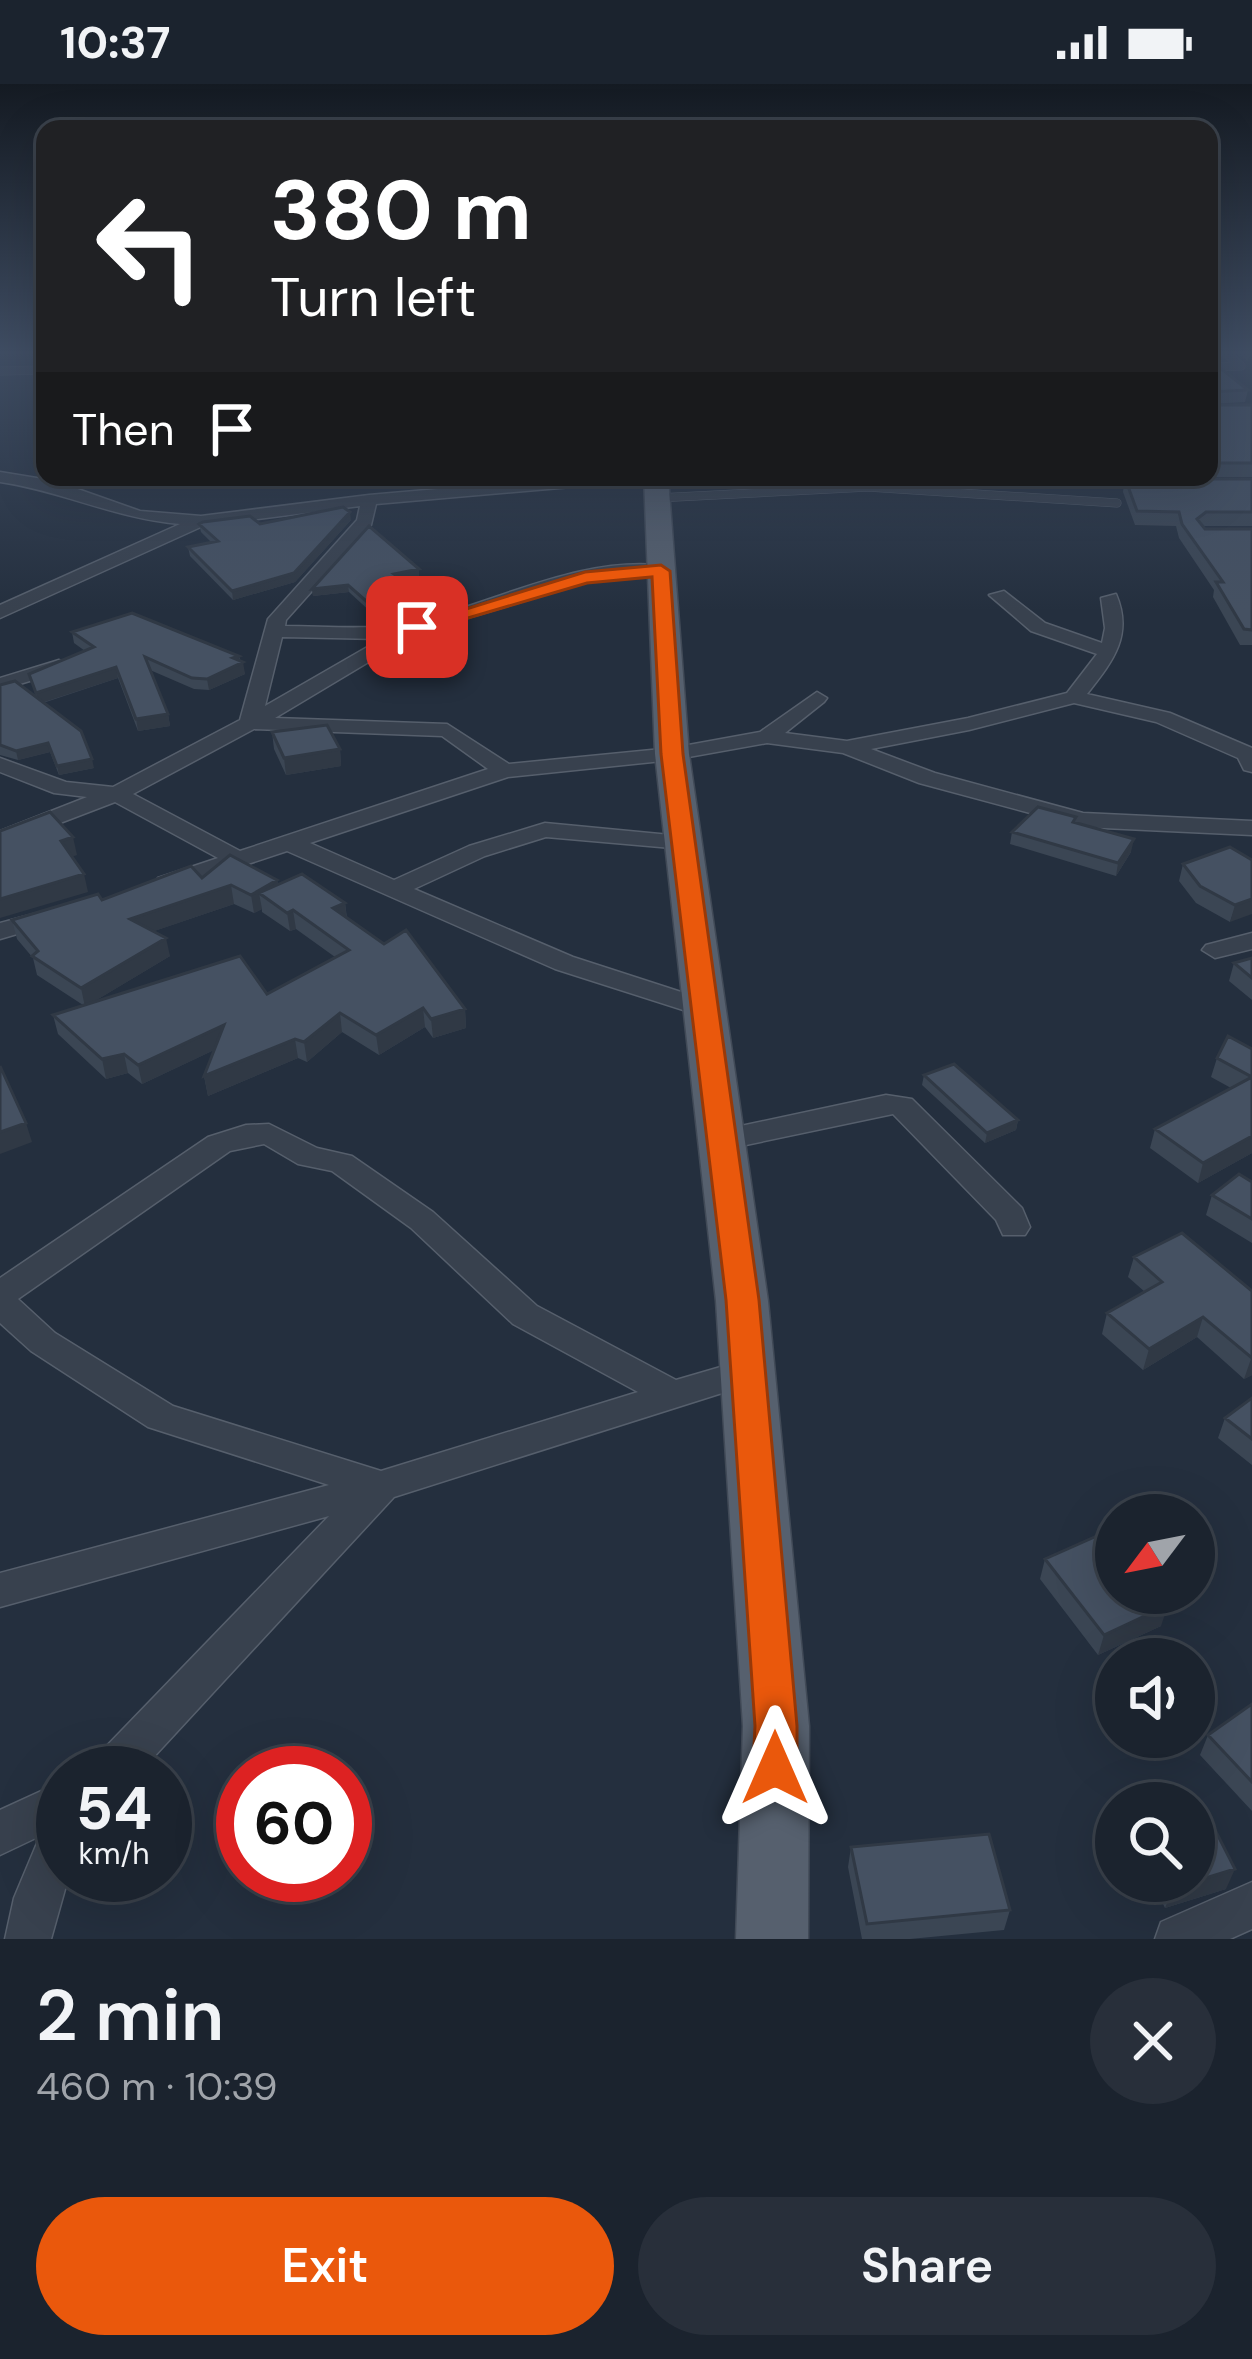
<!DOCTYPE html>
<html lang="en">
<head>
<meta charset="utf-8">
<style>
  body { margin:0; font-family:"DM Sans",sans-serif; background:#282f3a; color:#f1f3f6; height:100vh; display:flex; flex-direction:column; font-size:45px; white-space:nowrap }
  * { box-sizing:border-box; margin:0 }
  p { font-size:39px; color:#a0a4aa }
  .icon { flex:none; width:66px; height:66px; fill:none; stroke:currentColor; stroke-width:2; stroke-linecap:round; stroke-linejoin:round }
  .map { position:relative; height:1855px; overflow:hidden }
  .details { display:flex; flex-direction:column; background:#1b232e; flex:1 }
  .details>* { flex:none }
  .hud { position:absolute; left:36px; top:36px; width:1182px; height:366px; border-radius:24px; box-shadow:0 12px 48px #0002,0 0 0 3px #39404a; background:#202124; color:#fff; overflow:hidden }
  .needle { width:78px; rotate:238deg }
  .buttons { position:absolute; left:1095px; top:1410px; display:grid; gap:24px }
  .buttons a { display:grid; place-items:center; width:120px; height:120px; border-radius:50%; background:#1b232e; box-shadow:0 12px 48px #0002,0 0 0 3px #39404a; font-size:60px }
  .speed { position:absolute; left:36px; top:1662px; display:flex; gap:24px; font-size:60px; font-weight:700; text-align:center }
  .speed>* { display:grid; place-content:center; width:156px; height:156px; border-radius:50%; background:#1b232e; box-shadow:0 12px 48px #0002,0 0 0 3px #39404a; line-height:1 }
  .speed small { font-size:30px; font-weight:400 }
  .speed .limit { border:18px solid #d22; background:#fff; color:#111 }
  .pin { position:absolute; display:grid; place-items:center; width:102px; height:102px; color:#fff; margin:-51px; border-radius:24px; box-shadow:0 6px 18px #0006 }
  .me { position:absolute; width:132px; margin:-66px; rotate:0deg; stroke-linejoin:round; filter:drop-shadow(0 0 9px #0008) }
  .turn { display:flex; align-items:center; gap:42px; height:252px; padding:0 36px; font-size:54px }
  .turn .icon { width:156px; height:156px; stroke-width:2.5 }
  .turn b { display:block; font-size:84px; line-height:102px }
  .then { display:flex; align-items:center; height:114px; padding:0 36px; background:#0003; gap:24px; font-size:45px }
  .round { display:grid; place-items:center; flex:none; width:126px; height:126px; border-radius:63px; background:#282f3a }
  .overview { display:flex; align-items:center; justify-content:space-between; height:204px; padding:0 36px }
  h1 { font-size:72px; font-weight:600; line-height:90px }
  .button { display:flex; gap:24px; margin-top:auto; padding:24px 36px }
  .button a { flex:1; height:138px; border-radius:72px; background:#ea580c; color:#fff; font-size:48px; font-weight:600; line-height:138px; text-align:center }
  .button a+a { background:#282f3a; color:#f1f3f6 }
  .status { display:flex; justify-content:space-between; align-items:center; height:84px; padding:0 60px; background:#1b232e; direction:ltr }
  .status svg { height:33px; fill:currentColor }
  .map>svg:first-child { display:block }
</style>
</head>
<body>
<div class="status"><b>10:37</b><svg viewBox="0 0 49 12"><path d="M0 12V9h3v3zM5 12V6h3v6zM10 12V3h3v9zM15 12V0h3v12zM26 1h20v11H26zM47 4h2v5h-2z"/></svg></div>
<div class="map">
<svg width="1252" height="1855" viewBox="0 0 1252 1855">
  <rect width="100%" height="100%" fill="#242f3e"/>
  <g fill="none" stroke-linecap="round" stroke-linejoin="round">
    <g stroke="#565f6c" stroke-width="9">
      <path id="service" d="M1223 267 1241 282
        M1209 283 1241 282
        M0 287 45 286
        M657 414 868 403 1117 419"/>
    </g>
    <g stroke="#565f6c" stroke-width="3">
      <path id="minor" d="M0 388 55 397 140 427 201 432 369 411 576 393H637L629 398 376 420 371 441 286 536 285 542C328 542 372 547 414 538 495 519 583 470 667 482V490L587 498 417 549 275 634 447 640 509 680 672 664 760 648 817 608 827 614 824 618 785 649 847 657 968 634 1067 609 1097 570 1031 547 989 511 1004 507 1045 539 1102 559 1105 544 1101 514 1116 510C1134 552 1112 578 1087 610L1170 629 1252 664V688L1244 686 1238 674 1156 638 1074 619 969 646 871 665 935 689 1083 729 1252 737V751L1082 743 919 699 843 669 767 659 672 676 508 693 310 759 394 796 469 762 545 739 691 753 695 758 691 763 683 765 546 753 485 772 414 805 573 873 715 919 718 925 705 933 555 885 287 767 176 804H158L155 799 158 794 218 774 115 718 0 762V747L87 713 54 709 0 688V674L66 698 113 703 240 636 268 535 357 436 360 422 203 442 0 534V521L180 440C117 435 62 407 0 398ZM282 553 381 555 383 554 265 622ZM254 645 442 652 488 685 240 767 133 710Z
        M59 576 69 582 66 586 0 606V594Z
        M49 826 58 828 61 833 58 838 0 855V839Z
        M1252 849V865L1215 874 1202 866 1206 861Z
        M886 1011 912 1015 1022 1124 1030 1143 1025 1151H1003L996 1136 893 1030 722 1066 711 1063 707 1056 711 1049 722 1046Z
        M269 1040 317 1064 352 1072 433 1128 537 1222 676 1296 748 1275 760 1279 765 1288 760 1297 394 1413 139 1689H88L95 1674 329 1432 0 1523V1489L329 1401 148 1343 31 1267 0 1239V1194L208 1053 246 1041ZM264 1060 298 1080 332 1087 411 1144 513 1240 638 1308 381 1387 173 1322 55 1249 18 1215 230 1067Z
        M63 1697V1791H69L51 1855H5L14 1814 40 1752 0 1771V1726Z
        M1252 1798V1845L1230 1855H1155L1161 1838Z"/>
    </g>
    <g stroke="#414a57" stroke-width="3">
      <path id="primary" d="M644 393H668L689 670 768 1217 809 1642 808 1855H736L743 1642 716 1217 655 670Z"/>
    </g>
    <use href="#service" stroke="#38414e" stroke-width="8"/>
    <use href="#minor" fill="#38414e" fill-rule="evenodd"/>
    <use href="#primary" fill="#56606e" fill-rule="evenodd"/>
  </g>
  <path fill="#3b4654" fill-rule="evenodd" d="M1209 267H1221L1219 274 1210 276 1248 306 1245 318 1209 320Z
    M1236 267H1252L1247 277Z
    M1209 321H1252V393H1209Z
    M1156 393H1174L1177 395H1252V442H1203L1205 445H1252V561H1240L1213 513 1214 506 1179 454 1176 442 1135 441 1123 408 1125 394 1158 396Z
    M351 436 295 498 233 516 190 472 188 463 211 458 201 448 199 440H260Z
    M419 485V492L403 496 421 517 374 531 349 508 313 512 312 505Z
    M72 548 239 572 245 590 209 606 194 605 150 586 168 630 170 642 138 647 118 594 43 619 94 684 59 691 50 668 18 676 0 671V601L36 613 29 590 85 567 74 559Z
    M272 648 340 665 341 682 286 691 274 665Z
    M1076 733 1075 739 1131 768 1116 792 1010 760 1012 748Z
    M1252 776 1230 838 1196 819 1179 797 1183 780Z
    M202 794 277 796 278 801 345 819 347 834 465 925 466 944 433 954 425 943 379 971 342 948 307 978 298 974 208 1012 204 992 214 966 142 1000 128 989 106 995 58 950 53 931 83 921 37 891 33 874 17 855 12 836ZM234 820 254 829 262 825V828L290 847 296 845 335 873 267 910 93 918 170 872 154 847Z
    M1252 874V916L1229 897 1234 879Z
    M1252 965V1069L1198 1099 1150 1064 1155 1045 1231 1004 1211 993 1217 974Z
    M924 991 1018 1036 1016 1046 985 1059 922 1001Z
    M1252 1098V1159L1206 1131 1212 1111Z
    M1134 1173 1252 1207V1291L1244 1295 1197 1253 1143 1286 1102 1250 1107 1229 1145 1208 1128 1193Z
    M1252 1314V1381L1218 1354 1225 1334Z
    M1045 1475 1161 1542 1098 1571 1040 1495Z
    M1252 1620V1727L1200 1671 1208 1651Z
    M851 1763 1010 1826 1004 1846 910 1855H862L848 1783Z
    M1152 1797H1194L1226 1805 1165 1824Z"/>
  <path fill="#303945" d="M1209 267H1221L1219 274 1209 276Z
    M350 428 351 436 295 498 233 516 232 507Z
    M419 485V492L395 498 394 490Z
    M348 501 349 508 313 512 312 505Z
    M421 509V517L374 531 373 523Z
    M239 572 240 580 243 578 245 590 209 606 207 595Z
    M116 583 118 594 38 620 36 609Z
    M168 630 170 642 138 647 136 635Z
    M48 659 50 668 18 676 16 667Z
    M340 665 341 682 286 691 284 674Z
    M92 675 94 684 59 691 57 682Z
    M73 753 77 771 66 775 61 757Z
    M1134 755 1131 768 1116 792 1118 779Z
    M84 790 88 808 0 834V815Z
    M277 796 280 814 259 809 262 825 254 829 251 811Z
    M231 801 234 820 134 854 130 835Z
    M1252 815V830L1230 838 1235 821Z
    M345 819 347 837 333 824Z
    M293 826 296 845 290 847 287 829Z
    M166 854 170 872 85 923 81 904Z
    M423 924 425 943 379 971 376 951Z
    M465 925 466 944 433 954 431 935Z
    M340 929 342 948 307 978 304 958Z
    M224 941 227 960 142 1000 138 981Z
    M295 955 298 974 208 1012 204 992Z
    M124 970 128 989 106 995 102 975Z
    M1018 1036 1016 1046 985 1059 987 1049Z
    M26 1039 32 1058 0 1070V1048Z
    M1252 1052V1069L1198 1099 1203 1079Z
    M1203 1233 1197 1253 1143 1286 1149 1265Z
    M1252 1274V1291L1244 1295 1251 1275Z
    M1168 1521 1161 1542 1098 1571 1104 1551Z
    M1235 1785 1226 1805 1165 1824 1173 1804Z"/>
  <path fill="#455162" stroke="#303945" stroke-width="3" d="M1209 275 1248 306 1209 308Z
    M1209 321H1252V379H1209Z
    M1167 393H1174L1177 395H1252V428H1206L1197 435 1205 445H1252V546L1244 545 1216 498H1223L1182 440 1179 428 1137 427 1125 394 1169 396Z
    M343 423 350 428 294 489 232 507 188 463 218 457 199 440 203 438 250 432 260 440Z
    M369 442 419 485 394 490 421 509 373 523 348 501 312 505Z
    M132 529 239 572 233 574 243 578 207 595 192 594 145 573 168 630 136 635 116 583 36 609 29 590 94 563 72 548Z
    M15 597 81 647 92 675 57 682 48 659 16 667 0 661V601Z
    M327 641 340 665 284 674 272 648Z
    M1038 723 1076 733 1073 738 1134 755 1118 779 1012 748Z
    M50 728 73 753 61 757 84 790 0 815V747Z
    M1230 763 1252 776V815L1235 821 1200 802 1183 780Z
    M230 771 277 796 251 811 231 801 130 835 166 854 81 904 32 872 38 867 12 836 98 810 102 816 191 782 202 794Z
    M302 790 345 819 333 824 384 860 406 846 465 925 431 935 423 924 376 951 340 929 304 958 295 955 204 992 224 941 138 981 124 970 102 975 53 931 240 872 267 910 349 866 293 826 287 829 259 809Z
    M1252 874V894L1234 879Z
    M1228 952 1252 965V993L1217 974Z
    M954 980 1018 1036 987 1049 924 991Z
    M0 982 26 1039 0 1048Z
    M1252 993V1052L1203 1079 1155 1045Z
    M1239 1090 1252 1098V1135L1212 1111Z
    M1182 1149 1252 1207V1274L1203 1233 1149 1265 1107 1229 1162 1198 1134 1173Z
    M1252 1314V1355L1225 1334Z
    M1108 1447 1116 1457V1509H1158L1168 1521 1104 1551 1045 1475Z
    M1252 1620V1698L1208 1651Z
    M1208 1732 1235 1785 1173 1804 1170 1797H1194V1735Z
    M989 1750 1010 1826 867 1840 851 1763Z"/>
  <linearGradient id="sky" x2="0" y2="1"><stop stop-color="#141a22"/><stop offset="0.51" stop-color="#3f4d63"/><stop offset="1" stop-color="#3f4d63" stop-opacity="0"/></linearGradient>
  <rect width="1252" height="527" fill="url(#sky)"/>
  <path fill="#ea580c" stroke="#983908" stroke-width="3" d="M661 481 670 487 683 670 759 1216 797 1642V1684L791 1699 775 1705 760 1699 753 1684 755 1642 726 1216 661 670 652 493 587 499 417 549 408 543 585 488Z"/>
</svg>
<div class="buttons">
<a><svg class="needle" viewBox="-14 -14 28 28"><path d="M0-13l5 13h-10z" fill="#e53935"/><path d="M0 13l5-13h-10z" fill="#a0a4aa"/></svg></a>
<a><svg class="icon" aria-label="sound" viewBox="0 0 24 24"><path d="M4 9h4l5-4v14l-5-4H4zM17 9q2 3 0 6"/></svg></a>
<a><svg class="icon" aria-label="search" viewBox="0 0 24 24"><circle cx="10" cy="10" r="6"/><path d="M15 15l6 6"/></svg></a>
</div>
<div class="speed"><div>54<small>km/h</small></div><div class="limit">60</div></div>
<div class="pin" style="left:417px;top:543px;background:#d93025"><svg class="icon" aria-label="arrive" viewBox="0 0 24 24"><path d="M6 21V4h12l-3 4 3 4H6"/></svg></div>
<svg class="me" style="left:775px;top:1684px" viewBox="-20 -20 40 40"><path d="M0-17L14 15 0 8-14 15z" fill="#ea580c" stroke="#fff" stroke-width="4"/></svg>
<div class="hud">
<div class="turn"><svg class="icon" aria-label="left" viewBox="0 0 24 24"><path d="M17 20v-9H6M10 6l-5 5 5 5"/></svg><div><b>380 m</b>Turn left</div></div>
<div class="then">Then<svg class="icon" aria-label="arrive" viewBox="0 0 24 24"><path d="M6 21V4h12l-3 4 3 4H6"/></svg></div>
</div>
</div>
<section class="details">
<div class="overview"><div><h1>2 min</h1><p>460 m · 10:39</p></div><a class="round"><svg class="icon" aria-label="close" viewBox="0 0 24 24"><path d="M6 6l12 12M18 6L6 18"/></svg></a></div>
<div class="button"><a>Exit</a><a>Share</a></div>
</section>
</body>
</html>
